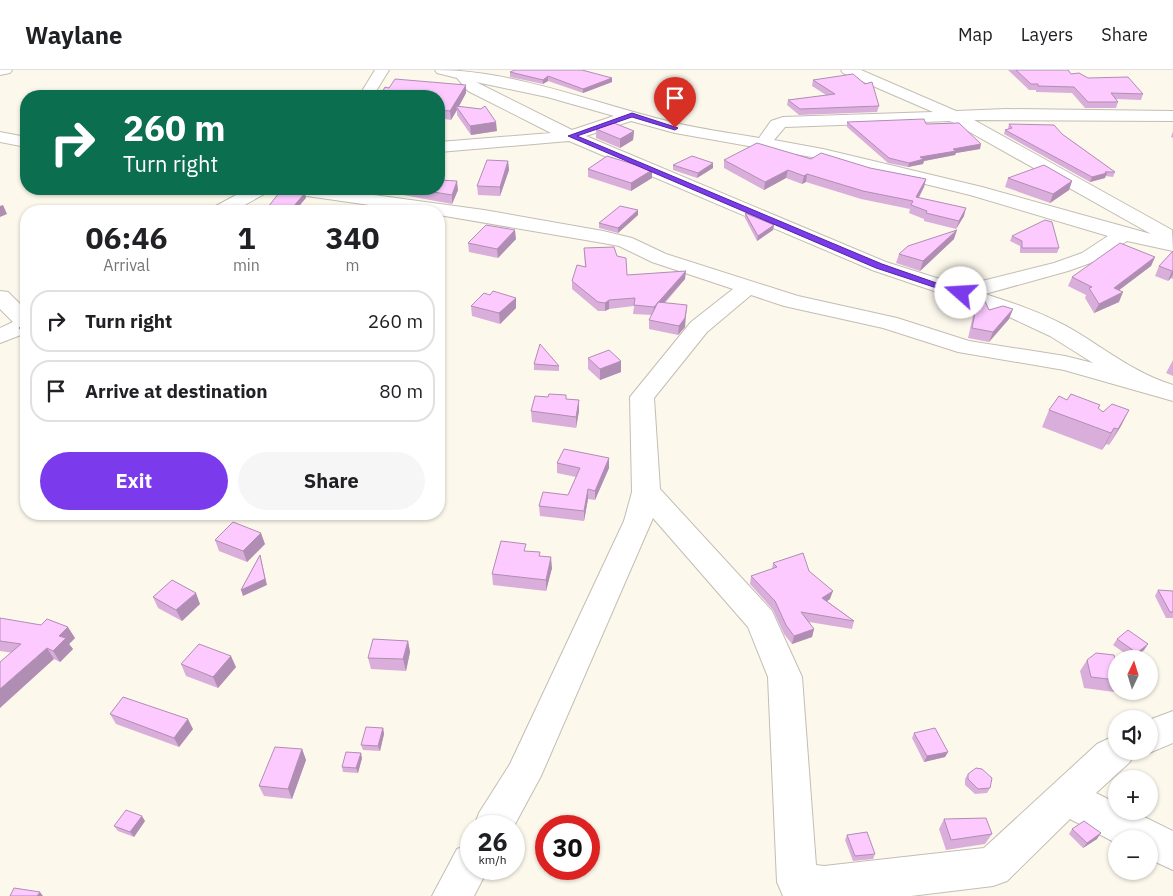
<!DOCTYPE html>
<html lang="en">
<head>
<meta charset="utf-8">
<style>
  body { margin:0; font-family:"IBM Plex Sans",sans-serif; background:#f6f6f6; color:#202124; height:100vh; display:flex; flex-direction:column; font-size:19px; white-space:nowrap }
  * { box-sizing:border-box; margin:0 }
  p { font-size:16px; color:#757577 }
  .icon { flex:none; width:28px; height:28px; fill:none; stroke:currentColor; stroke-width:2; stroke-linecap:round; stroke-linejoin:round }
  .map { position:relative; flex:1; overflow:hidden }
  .side { position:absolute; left:20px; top:135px; width:425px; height:315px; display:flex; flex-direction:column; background:#fff; border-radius:20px; box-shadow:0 1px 4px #0004 }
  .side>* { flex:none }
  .hud { position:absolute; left:20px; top:20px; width:425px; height:105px; border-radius:20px; box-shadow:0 1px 4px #0004; background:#0b6e4f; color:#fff; overflow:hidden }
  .needle { width:32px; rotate:4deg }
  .fabs { position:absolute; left:1108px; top:580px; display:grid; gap:10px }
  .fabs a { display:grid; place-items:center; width:50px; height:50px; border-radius:50%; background:#fff; box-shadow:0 1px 4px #0004; font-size:25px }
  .speed { position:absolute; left:460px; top:745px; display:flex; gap:10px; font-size:25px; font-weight:700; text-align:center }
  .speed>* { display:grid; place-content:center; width:65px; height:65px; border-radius:50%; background:#fff; box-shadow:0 1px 4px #0004; line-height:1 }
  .speed small { font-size:12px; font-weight:400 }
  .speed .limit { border:8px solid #d22; background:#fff; color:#111 }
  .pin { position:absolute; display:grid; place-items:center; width:42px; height:42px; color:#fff; margin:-51px -21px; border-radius:50% 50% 50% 0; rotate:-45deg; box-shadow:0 0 5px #0007 }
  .pin .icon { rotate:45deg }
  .me { position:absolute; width:55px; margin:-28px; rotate:289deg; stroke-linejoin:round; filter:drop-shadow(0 0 4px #0008) }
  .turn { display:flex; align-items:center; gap:18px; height:105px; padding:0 20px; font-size:22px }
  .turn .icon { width:65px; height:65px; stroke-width:2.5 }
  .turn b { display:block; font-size:35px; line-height:42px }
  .eta { display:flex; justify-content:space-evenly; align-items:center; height:85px; text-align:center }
  .eta b { font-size:30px; font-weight:800; line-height:35px }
  .action { display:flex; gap:10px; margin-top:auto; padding:10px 20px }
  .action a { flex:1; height:58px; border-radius:30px; background:#7c3aed; color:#fff; font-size:20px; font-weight:800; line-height:58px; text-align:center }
  .action a+a { background:#f6f6f6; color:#202124 }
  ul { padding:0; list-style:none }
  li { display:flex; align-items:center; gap:15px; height:62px; margin:0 10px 8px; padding:0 10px; border:2px solid #e0e0e0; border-radius:20px }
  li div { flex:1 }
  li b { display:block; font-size:19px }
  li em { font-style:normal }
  header { display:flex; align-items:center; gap:30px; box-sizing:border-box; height:70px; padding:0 25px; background:#fff; border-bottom:1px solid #e0e0e0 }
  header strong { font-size:24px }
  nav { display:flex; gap:28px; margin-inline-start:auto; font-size:18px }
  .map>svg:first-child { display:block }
</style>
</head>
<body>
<header>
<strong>Waylane</strong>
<nav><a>Map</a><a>Layers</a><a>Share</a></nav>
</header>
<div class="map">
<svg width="1173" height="826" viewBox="0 0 1173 826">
  <rect width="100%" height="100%" fill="#fdf8ec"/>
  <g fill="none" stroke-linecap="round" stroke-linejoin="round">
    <g stroke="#c3bdb3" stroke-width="2">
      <path id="minor" d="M0 0H12L10 3 0 5Z
        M375 0H389L373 26H359Z
        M435 0C517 0 597 35 676 53 704 60 732 63 759 68L771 51 783 47 933 42 843 3 841 0H861L956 41 1006 39 1173 41V51L974 50 1172 160 1173 181 1127 171 1096 191 1068 201 985 224C1013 233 1040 242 1066 256 1102 276 1133 303 1173 315V331L1064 300 958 282 883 258 784 236 751 225 707 262 654 328 660 419 772 541 802 607 816 795 824 796 984 778 1097 674 1116 665V681H1135L1130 692 1096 723 1116 733V741H1132L1173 761V800L1149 789V769H1116V773L1070 749 1007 811 993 816 911 826H783L777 812 768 607 748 557 653 448 541 706 514 756H474L479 743 510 694 624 451 632 422 630 327 691 252 733 219 652 192 619 176 603 173 439 145V141H411L293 124 287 123 284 119H330L484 140 603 161 632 168 666 184 798 226 897 248 969 271 1065 286 1093 293 1050 266 1005 245 872 200 569 71 439 82V72L551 63 468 21 457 8 437 3ZM476 12 547 27 614 46 572 60ZM631 51 675 63 823 89 970 125 1108 166 1082 183 1054 193 962 216 886 192 586 66ZM950 51 1151 164 982 117 823 79 774 70 785 57Z
        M0 62 26 67V77L0 72Z
        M247 119H269L266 123 234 141H212L214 137Z
        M0 221 8 222 26 240V263L0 273V258L13 252 0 239Z
        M1173 641V673L1149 683 1145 681H1149V650Z
        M471 774V799H488L474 826H432L457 779Z"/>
    </g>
    <use href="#minor" fill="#fff" fill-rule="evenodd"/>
  </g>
  <path fill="#d9aedb" d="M1008 0H1068L1071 4 1088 8 1143 24 1141 30 1116 29 1118 32 1116 38H1085L1072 23 1036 22V20H1029Z
    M510 2 612 8V12L583 23 548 11 543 14 510 7Z
    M813 10 879 36 877 42 799 45 787 35 788 30 826 25 812 16Z
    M466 23 459 36 497 61 471 65 457 45V40L451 50 439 48V26Z
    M847 52 926 54 980 79 956 83 955 85 924 91 923 94 908 97 888 93 847 57Z
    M1009 54 1062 64 1115 102 1113 107 1105 106V108L1090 112 1004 64 1005 60 1008 59Z
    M596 59 634 61 633 70 620 78 596 68Z
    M1173 61V68L1171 67Z
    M811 89 870 98 926 109 924 117 919 128 964 146 956 159 924 151V149L909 143 910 139 861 129 806 112 802 114 786 108 764 120 724 98V90Z
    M508 91 509 100 500 126 478 125 477 116Z
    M673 95 713 98 697 108 673 100Z
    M588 99 652 108 631 121 588 107Z
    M1008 108 1072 111 1069 120 1050 133 1005 117Z
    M443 110 458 120 452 134 403 125 402 119H439Z
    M745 143 774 155 773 160 757 171 745 148Z
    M638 145 618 163 599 158V153Z
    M1012 166 1059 178 1057 183H1020V176L1010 171Z
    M516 169 498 188 469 182 468 173Z
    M954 169 920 201 896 193 899 184Z
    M584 178 617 186 627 205 685 209 665 233 685 257 678 265 649 259V250L652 245 633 244 634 236 609 239 605 241H598L572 219V211L585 197Z
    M1173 181V209L1171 208 1168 211 1155 206 1159 196Z
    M1155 187 1151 196 1119 220V232L1094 243 1085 228 1086 225 1068 216 1072 207Z
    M490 225 516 228V238L500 254 472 246 471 236Z
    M978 227 989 240 1013 239 1009 249 989 272 968 268 975 237Z
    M26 253V269L24 268 19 258Z
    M588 288 621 302 600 310 588 299Z
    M1173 290V306L1166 303Z
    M534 294 559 296V301L534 300Z
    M567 329 579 330V341L576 358 532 352 531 341Z
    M1067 330 1100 335 1098 339 1121 356 1109 375 1106 374 1102 380 1042 357 1049 340Z
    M609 388V398L595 430 588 429 584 451 540 446 539 436 568 425 576 407 557 403V393Z
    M215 470 265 474 247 492 219 481Z
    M527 481 540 486 552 498 546 521 493 515 492 504Z
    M773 493 809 501 830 529 827 531 854 551 852 559 809 552 814 559 812 567 792 574 784 564 773 540 750 514 751 506 772 499Z
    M1158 520 1173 521V548H1166L1155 526Z
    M153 527 200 534 182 551 158 538Z
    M0 548 75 568 69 574 73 579 60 592 54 589 0 581Z
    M1117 569 1148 574 1144 580 1133 589 1113 575Z
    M408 571 410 582 406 601 371 599 368 588Z
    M1087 590 1116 594V618L1114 622 1084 618 1080 601Z
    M181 594 236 597 218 618 186 606Z
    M110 644 193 659 179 677 116 654Z
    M383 658 384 664 380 681 363 680 361 675Z
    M914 663 948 682 945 687 924 692 912 668Z
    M302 679 306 690 292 729 264 726 259 716Z
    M362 688 358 703 343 702 342 697Z
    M968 704 990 718 987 723 975 724 965 715V709Z
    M944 749 992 764 985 774 946 780 939 759Z
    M145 751 134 767 118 761 114 756Z
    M1072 759 1097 769 1083 778 1069 764Z
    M847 765 875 784 873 789 853 791 845 770Z"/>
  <path fill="#b08db2" d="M548 6V11L543 14V10Z
    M612 8V12L583 23V19Z
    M466 15V23L458 38 456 36 457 40 451 50 450 41Z
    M496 52 497 61 471 65 470 56Z
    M634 61 633 70 620 78V69Z
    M981 74 980 79 956 83 955 85 924 91 923 94 908 97 909 93 920 87 953 79Z
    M508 91 509 100 500 126V117Z
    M713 93V98L697 108 698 103Z
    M652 100V108L631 121V113Z
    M788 100 786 108 764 120 765 112Z
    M442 103 443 112 439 110Z
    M1107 103 1105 108 1090 112 1092 107Z
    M807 104 806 112 802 114 804 106Z
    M926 109 924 117 914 135 916 127Z
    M457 111 458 120 452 134V125Z
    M1072 111 1069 120 1050 133 1053 124Z
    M305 123 306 128 295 141H286Z
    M3 135 7 144 0 147V136Z
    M966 138 964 146 956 159 959 151Z
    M638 140V145L618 163V158Z
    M774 155 773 160 757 171 758 166Z
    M515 160 516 169 498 188 497 179Z
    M957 160 954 169 920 201 923 191Z
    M1155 187 1151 196 1110 227 1114 218Z
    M686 201 685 209 653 245 654 237Z
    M1172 201H1173V204L1171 208 1168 211Z
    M1123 222 1119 232 1094 243 1099 234Z
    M516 228V238L500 254 499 243Z
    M609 230V239L605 241V233Z
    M687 235 685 257 678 265 679 256Z
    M1013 239 1009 249 989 272 993 262Z
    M621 291V302L600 310V299Z
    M579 330V341L576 358V347Z
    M1129 340 1121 356 1109 375 1118 359Z
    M1114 358 1106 374 1102 380 1111 363Z
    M609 388V398L595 430V421Z
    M588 419V429L584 451V441Z
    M261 463 265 474 247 492 243 481Z
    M260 485 267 515 243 526 241 520Z
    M551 487 552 498 546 521V510Z
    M833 521 830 529 820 536 822 528Z
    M196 523 200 534 182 551 176 540Z
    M68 557 75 568 69 574 73 579 60 592 53 581 59 566Z
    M814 559 812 567 792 574 794 566Z
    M408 571 410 582 406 601 403 589Z
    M1148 574 1144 580 1133 589 1137 583Z
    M47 578 54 589 0 638V619Z
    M231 586 236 597 218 618 213 607Z
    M188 649 193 659 179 677 174 668Z
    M383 658 384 664 380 681 378 676Z
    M302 679 306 690 292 729 288 719Z
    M948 682 945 687 924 692 927 686Z
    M361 683 362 688 358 703 356 698Z
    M142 746 145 751 134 767 130 762Z
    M1101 763 1097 769 1083 778 1087 773Z
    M40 822 43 826H37Z"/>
  <path fill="#fccaff" stroke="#b08db2" d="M515 0H582L612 8 583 19 548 6 543 10 510 2Z
    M1016 0H1068L1071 4 1079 3 1088 8 1128 7 1143 24 1111 23 1118 32H1088L1074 17 1038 16V14H1031Z
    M853 4 865 14 872 12 879 36 800 39 788 30 835 24 813 10Z
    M395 9 466 15 450 41 439 40V26H380L385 17 389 18Z
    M456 36 481 39 485 36 496 52 470 56Z
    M924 49 926 54 959 53 981 74 953 79 956 81 920 87 924 89 909 93 889 88 847 52Z
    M614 53 634 61 620 69 596 59Z
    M1009 54 1054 55 1062 64 1115 102H1105L1107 103 1092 107 1005 60 1012 58Z
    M757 73 811 89 821 83 870 98 926 109 916 127 966 138 959 151 926 143 927 141 911 135 913 131 863 121 807 104 804 106 788 100 765 112 724 90Z
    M607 86 652 100 631 113 588 99Z
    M692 86 713 93 698 103 673 95Z
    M487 90 508 91 500 117 477 116Z
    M1044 95 1072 111 1053 124 1008 108Z
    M439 103H442L439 110Z
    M439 110 457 111 452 125 415 119H439Z
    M282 119 305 123 293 137 286 141H265Z
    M620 136 638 140 618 158 599 153Z
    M745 143 774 155 758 166Z
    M1045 150 1052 152 1059 178H1022V171L1012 166Z
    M486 155 515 160 497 179 468 173Z
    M957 160 923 191 899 184 908 176Z
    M1120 173 1155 187 1114 218 1123 222 1099 234 1089 218 1092 217 1072 207Z
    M614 177 617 186 626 188 627 205 686 201 654 237 634 235 635 228 609 230 605 233 598 232 572 211 577 195 586 197 584 178Z
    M1173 181V201H1172L1159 196Z
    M493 221 516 228 499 243 471 236 484 223 490 225Z
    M978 227 984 229 989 240 1003 236 1013 239 993 262 972 258Z
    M658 232 687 235 685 248 679 256 649 250Z
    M26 253V261L19 258Z
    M540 274 559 296 534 294Z
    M609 280 621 291 600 299 588 288Z
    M549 324 566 325V329L579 330 576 347 531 341 535 326 548 327Z
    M1071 324 1100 335 1098 338 1103 342 1112 334 1129 340 1118 359 1114 358 1111 363 1049 340 1059 326 1067 330Z
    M564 379 609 388 595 421 588 419 584 441 539 436 543 422 568 425 580 398 557 393Z
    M233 452 261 463 243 481 215 470Z
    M501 471 526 474 524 481 540 482 539 486 551 487 546 510 492 504Z
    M803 483 809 501 833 521 822 528 854 551 801 542 814 559 794 566 786 555 775 531 751 506 777 497 773 493Z
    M260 485 265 509 241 520Z
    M172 510 196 523 176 540 153 527Z
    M1158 520 1173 521V542H1170Z
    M0 548 41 555 47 549 68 557 59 566 66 568 53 581 47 578 0 619V592L21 574 0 571Z
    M1128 560 1148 574 1137 583 1117 569Z
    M373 569 408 571 403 589 368 588Z
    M199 574 231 586 213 607 181 594Z
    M1096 583 1114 585 1116 594V610L1091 607 1087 590Z
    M123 627 188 649 174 668 110 644Z
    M366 657 383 658 378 676 361 675Z
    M935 658 948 682 927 686 914 663Z
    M275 677 302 679 288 719 259 716Z
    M346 682 361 683 356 698 342 697Z
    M976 698 982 699 992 708 990 718 978 719 968 709V704Z
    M126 740 142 746 130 762 114 756Z
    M986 748 992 764 951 770 944 749Z
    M1084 751 1101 763 1087 773 1072 759Z
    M867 762 875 784 855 786 847 765Z
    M14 818 40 822 37 826H10Z"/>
  <path fill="#7c3aed" stroke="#51269a" d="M632 43 678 58 675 60 632 47 577 66 882 194 965 223 958 225 876 198 568 66Z"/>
</svg>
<div class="fabs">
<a><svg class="needle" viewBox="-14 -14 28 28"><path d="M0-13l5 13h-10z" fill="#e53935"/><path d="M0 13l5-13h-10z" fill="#757577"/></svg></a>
<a><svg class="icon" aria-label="sound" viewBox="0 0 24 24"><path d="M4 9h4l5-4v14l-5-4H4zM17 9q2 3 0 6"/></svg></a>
<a>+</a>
<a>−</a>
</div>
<div class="speed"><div>26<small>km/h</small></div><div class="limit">30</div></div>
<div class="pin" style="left:675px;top:58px;background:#d93025"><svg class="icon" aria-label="arrive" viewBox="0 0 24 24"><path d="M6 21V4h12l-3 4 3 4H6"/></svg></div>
<svg class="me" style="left:961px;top:223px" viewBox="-20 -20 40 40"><circle r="19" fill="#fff"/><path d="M0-13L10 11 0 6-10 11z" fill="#7c3aed"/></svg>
<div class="hud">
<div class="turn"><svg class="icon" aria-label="right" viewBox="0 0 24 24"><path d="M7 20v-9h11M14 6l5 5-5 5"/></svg><div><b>260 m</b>Turn right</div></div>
</div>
<section class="side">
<div class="eta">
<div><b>06:46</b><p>Arrival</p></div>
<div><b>1</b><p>min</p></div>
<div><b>340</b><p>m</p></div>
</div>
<ul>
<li><svg class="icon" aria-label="right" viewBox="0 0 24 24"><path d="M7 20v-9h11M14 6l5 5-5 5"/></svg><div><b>Turn right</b></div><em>260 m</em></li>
<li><svg class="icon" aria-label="arrive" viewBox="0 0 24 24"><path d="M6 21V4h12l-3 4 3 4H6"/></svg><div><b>Arrive at destination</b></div><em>80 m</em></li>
</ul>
<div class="action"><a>Exit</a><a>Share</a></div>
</section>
</div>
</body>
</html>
